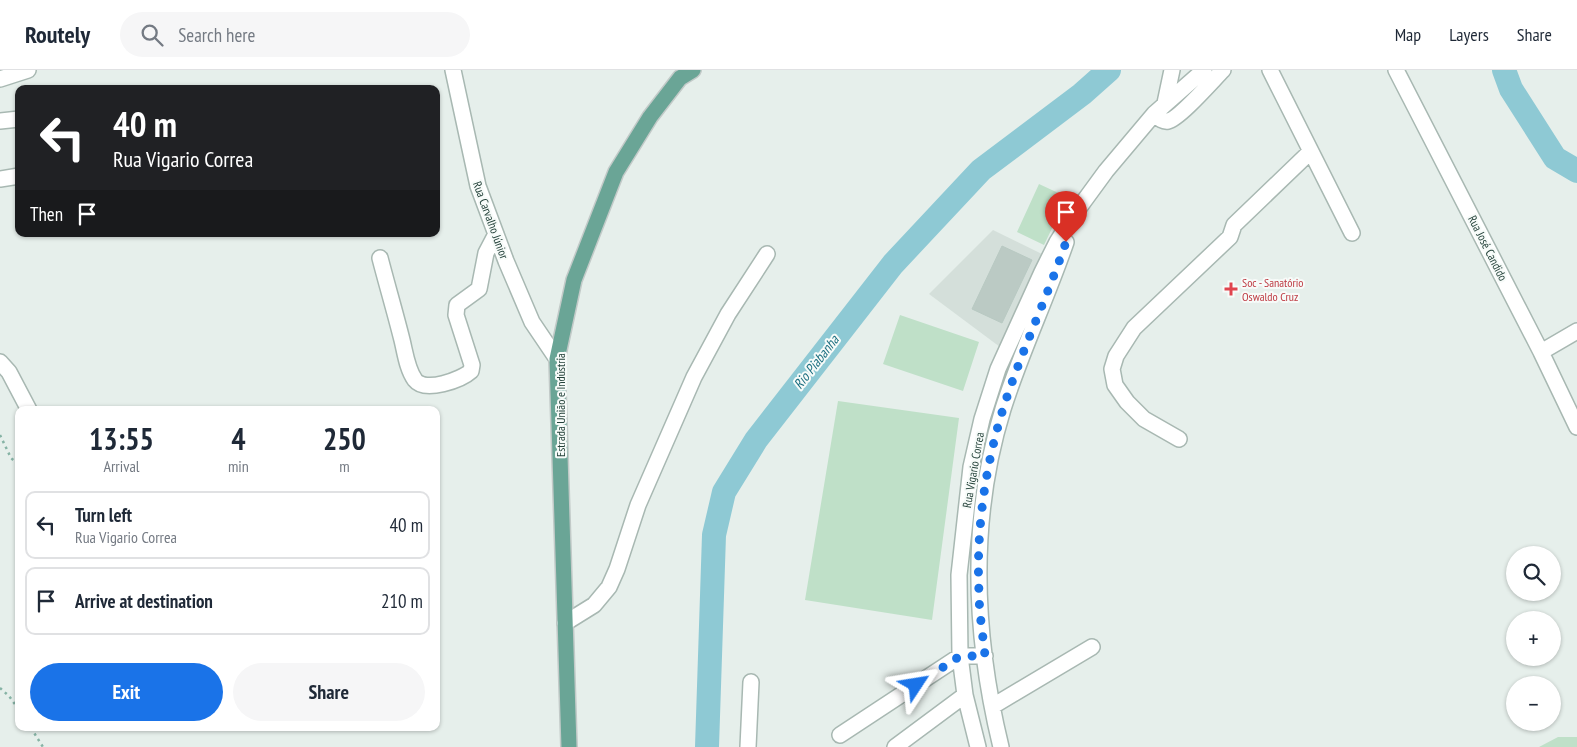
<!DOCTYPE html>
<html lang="en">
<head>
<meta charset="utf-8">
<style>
  body { margin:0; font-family:"PT Sans Narrow",sans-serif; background:#f6f6f7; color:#1f2937; height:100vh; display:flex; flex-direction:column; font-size:19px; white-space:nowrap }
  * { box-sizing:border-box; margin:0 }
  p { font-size:16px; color:#747a83 }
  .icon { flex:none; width:28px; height:28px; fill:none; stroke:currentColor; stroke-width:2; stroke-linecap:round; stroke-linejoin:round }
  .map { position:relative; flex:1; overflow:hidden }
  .details { position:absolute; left:15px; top:336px; width:425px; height:325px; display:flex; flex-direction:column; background:#fff; border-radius:10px; box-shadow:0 1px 4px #0004 }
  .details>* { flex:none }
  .hud { position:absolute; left:15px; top:15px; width:425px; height:152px; border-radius:10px; box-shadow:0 1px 4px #0004; background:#202124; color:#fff; overflow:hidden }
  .fabs { position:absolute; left:1506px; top:476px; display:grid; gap:10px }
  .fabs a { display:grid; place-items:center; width:55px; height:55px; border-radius:50%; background:#fff; box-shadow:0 1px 4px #0004; font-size:25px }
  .pin { position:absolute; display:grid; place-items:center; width:42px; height:42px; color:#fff; margin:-51px -21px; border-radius:50% 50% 50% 0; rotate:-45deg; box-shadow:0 0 5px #0007 }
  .pin .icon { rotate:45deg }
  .me { position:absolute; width:55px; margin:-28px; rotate:57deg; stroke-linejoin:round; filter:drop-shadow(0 0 4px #0008) }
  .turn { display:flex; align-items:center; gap:18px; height:105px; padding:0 15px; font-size:22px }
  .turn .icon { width:65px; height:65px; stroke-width:2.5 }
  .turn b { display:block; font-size:35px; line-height:42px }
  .then { display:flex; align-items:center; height:48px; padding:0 15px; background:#0003; gap:10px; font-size:19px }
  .eta { display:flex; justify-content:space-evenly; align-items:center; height:85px; text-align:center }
  .eta b { font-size:30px; font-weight:800; line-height:35px }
  .primary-button { display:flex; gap:10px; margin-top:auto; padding:10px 15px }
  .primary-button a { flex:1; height:58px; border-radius:30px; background:#1a73e8; color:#fff; font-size:20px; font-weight:800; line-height:58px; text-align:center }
  .primary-button a+a { background:#f6f6f7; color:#1f2937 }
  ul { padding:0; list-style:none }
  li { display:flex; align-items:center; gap:15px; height:68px; margin:0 10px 8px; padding:0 5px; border:2px solid #e0e1e3; border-radius:10px }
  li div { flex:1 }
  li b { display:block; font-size:19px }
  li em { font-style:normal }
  header { display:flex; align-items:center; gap:30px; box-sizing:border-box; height:70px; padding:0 25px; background:#fff; border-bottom:1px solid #e0e1e3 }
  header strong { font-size:24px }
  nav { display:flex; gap:28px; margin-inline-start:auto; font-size:18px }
  .search { width:350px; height:45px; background:#f6f6f7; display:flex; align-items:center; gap:12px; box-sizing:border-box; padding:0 18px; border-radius:28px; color:#747a83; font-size:19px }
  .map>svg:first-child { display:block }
</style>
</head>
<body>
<header>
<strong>Routely</strong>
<div class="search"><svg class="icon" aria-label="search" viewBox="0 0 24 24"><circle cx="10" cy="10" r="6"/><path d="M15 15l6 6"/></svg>Search here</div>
<nav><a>Map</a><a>Layers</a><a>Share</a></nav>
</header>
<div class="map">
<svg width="1577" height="677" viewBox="0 0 1577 677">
  <rect width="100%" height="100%" fill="#e6efeb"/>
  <path fill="#d4dfda" d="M993 160 1042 184 1000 277 929 224Z"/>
  <path fill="#bfe0c8" d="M1039 114 1067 127 1044 175 1017 162Z
    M900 245 979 272 963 321 883 294Z
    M838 331 959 348 932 550 805 530Z
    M1558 667H1577V677H1539Z"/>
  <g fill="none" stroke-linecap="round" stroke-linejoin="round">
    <path stroke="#8ec9d4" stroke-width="24" d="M1504 0 1511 19 1555 88 1577 101
      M707 677 714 465 724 422 756 370 893 194 981 100 1082 24 1109 0"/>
  </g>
  <path fill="#bbcac4" stroke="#b8c9c2" d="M1002 176 1032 190 1002 253 972 239Z"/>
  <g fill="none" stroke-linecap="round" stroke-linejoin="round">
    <g stroke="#a8b8b2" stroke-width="18">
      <path id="minor" d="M453 0 478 116 506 191 532 252 557 289
        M1270 0 1352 163
        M1396 0 1541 282 1577 357
        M0 9 28 0
        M1165 33 1172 0
        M1154 44C1158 47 1162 52 1168 51 1179 49 1213 10 1223 0
        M0 51 19 49
        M0 109 19 106
        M380 188C387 215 395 242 402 270 405 282 407 299 415 310 425 323 461 310 471 301L472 295 456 245 457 235 479 219 486 183 496 164
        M1541 282 1577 261
        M0 292 9 302 29 340
        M1179 369 1144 349 1127 332 1115 315 1112 299 1116 286 1134 258 1230 167 1234 155 1310 82
        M565 553 594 535 609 517 617 499 638 435 694 307 728 244 767 184
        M993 636 1092 577
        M840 665 960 586H985
        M748 677 751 612
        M895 677 965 625
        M978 677 965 625 960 586 959 505 971 397 982 349 998 299 1042 202 1057 172 1076 142 1106 101 1154 44 1204 0
        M1001 677C974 566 969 449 1003 339 1021 282 1047 228 1066 172"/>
    </g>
    <g stroke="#c2cac8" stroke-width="18">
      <path id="major" d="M569 677 557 289 574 210 616 102 650 47 680 8 693 0"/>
    </g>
    <path stroke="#86b3a5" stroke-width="2.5" stroke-dasharray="2.5 4" stroke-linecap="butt" d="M0 365 11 388 19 395
      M0 618 9 626 19 640
      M31 658 43 677"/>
    <use href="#minor" stroke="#fff" stroke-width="15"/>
    <use href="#major" stroke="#6aa596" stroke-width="15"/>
  </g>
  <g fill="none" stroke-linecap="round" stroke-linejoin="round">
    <path stroke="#1a73e8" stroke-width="9" stroke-dasharray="0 16.2" d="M916 615 960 586H985C983 565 979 543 979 522 976 461 985 397 1003 339 1021 282 1047 228 1066 172"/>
  </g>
  <path fill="#e0444e" stroke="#f7fbf9" stroke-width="2" d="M1228.5 211.5h5v5h5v5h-5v5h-5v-5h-5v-5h5z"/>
  <g text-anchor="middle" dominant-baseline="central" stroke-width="4" stroke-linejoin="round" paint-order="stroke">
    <g font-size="12" fill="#24423a" stroke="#f7fbf9">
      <text transform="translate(491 150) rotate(70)">Rua Carvalho Júnior</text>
      <text transform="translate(1488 178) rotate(63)">Rua José Candido</text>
      <text transform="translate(560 335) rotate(-90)">Estrada União e Indústria</text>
      <text transform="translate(973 400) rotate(-80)">Rua Vigario Correa</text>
    </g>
    <g font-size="12" fill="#be3a42" stroke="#f7fbf9" text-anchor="start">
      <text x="1242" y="212">Soc - Sanatório<tspan x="1242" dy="14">Oswaldo Cruz</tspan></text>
    </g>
    <g font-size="14" font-style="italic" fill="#1c6f80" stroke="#f7fbf9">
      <text transform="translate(816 292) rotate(-52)">Rio Piabanha</text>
    </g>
  </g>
</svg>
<div class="fabs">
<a><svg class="icon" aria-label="search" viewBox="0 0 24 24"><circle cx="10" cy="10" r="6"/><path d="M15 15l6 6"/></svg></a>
<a>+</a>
<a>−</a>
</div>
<div class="pin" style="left:1066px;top:172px;background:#d93025"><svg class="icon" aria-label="arrive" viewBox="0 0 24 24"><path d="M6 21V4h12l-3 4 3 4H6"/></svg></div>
<svg class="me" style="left:916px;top:615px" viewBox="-20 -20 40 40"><path d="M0-17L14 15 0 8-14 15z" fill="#1a73e8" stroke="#fff" stroke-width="4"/></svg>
<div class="hud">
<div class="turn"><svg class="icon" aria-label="left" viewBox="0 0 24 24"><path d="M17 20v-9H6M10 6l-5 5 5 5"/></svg><div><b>40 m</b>Rua Vigario Correa</div></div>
<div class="then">Then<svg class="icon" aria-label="arrive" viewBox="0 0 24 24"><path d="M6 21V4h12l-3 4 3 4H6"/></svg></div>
</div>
<section class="details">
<div class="eta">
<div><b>13:55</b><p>Arrival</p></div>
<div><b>4</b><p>min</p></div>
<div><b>250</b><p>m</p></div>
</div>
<ul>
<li><svg class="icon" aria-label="left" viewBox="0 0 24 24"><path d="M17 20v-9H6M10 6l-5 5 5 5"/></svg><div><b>Turn left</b><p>Rua Vigario Correa</p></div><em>40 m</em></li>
<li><svg class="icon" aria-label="arrive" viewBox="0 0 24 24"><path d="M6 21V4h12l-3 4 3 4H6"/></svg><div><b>Arrive at destination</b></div><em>210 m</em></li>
</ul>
<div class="primary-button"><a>Exit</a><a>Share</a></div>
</section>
</div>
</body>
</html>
